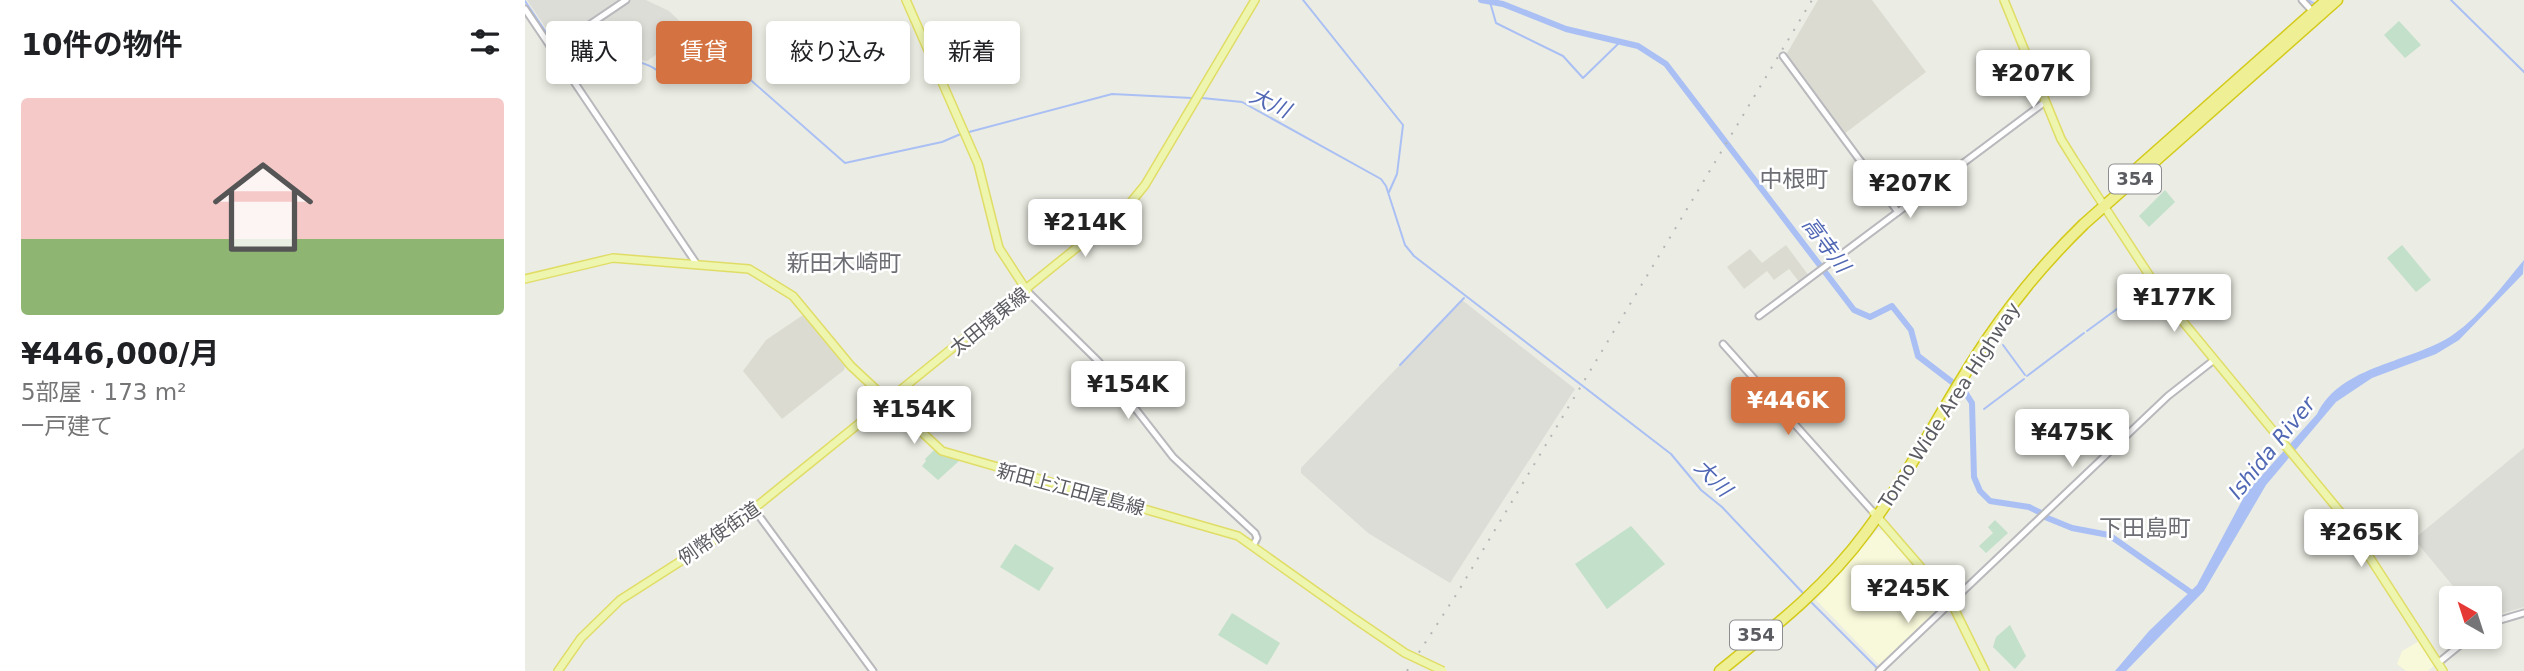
<!DOCTYPE html>
<html lang="ja">
<meta charset="utf-8">
<style>
body{margin:0;font-family:"DejaVu Sans","Noto Sans JP",sans-serif;background:#f6f6f6;color:#202124;height:100vh;display:flex;flex-direction:column;font-size:26px;white-space:nowrap}
*{box-sizing:border-box;margin:0}
p{font-size:23px;color:#757577}
.icon{flex:none;width:38px;height:38px;fill:none;stroke:currentColor;stroke-width:2;stroke-linecap:round;stroke-linejoin:round}
.map{position:relative;flex:1;overflow:hidden}
.details{display:flex;flex-direction:column;background:#fff;width:525px}
.details>*{flex:none}
.hud{position:absolute;left:21px;top:21px;width:665px;height:63px;display:flex;gap:14px}
.needle{width:46px;rotate:321deg}
.buttons{position:absolute;left:1914px;top:586px;display:grid;gap:14px}
.buttons a{display:grid;place-items:center;width:63px;height:63px;border-radius:7px;background:#fff;box-shadow:0 4px 10px #0003;font-size:35px}
.price{position:absolute;translate:-50% -60px;padding:0 16px;border-radius:7px;background:#fff;color:#222;font-size:23px;line-height:46px;filter:drop-shadow(0 2px 4px #0008)}
.price::after{content:'';position:absolute;left:50%;top:42px;width:21px;height:16px;margin-left:-10px;background:inherit;clip-path:polygon(0 0,100% 0,50% 100%)}
.price.on{background:#d47341;color:#fff}
ul{padding:0;list-style:none}
li{display:grid;align-content:center;gap:14px;height:371px;padding:0 21px}
li+li{border-top:2px solid #e0e0e0}
li span{display:grid;place-items:center;height:217px;border-radius:7px;color:#555}
li>.icon{margin-inline-start:auto}
span .icon{width:126px;height:126px;fill:#fffc;stroke-width:1}
li b{font-size:30px}
h2{display:flex;justify-content:space-between;align-items:center;height:84px;padding:0 21px;font-size:30px}
.tag{padding:0 24px;border-radius:7px;background:#fff;box-shadow:0 4px 10px #0003;font-size:24px;line-height:63px}
.tag.on{background:#d47341;color:#fff}
main{display:flex;flex:1;min-height:0}
.map>svg:first-child{display:block}
</style>
<main>
<section class="details">
<h2>10件の物件<svg class="icon" aria-label="filters" viewBox="0 0 24 24"><path d="M4 7h16M4 17h16"/><circle cx="9" cy="7" r="2"/><circle cx="15" cy="17" r="2"/></svg></h2>
<ul>
<li><span style="background:linear-gradient(#f6c9c9 65%,#8fb573 0)"><svg class="icon" aria-label="home" viewBox="0 0 24 24"><path d="M3 11l9-7 9 7M6 9v11h12V9"/></svg></span><div><b>¥446,000/月</b><p>5部屋 · 173 m²</p><p>一戸建て</p></div></li>
</ul>
</section>
<div class="map">
<svg width="1999" height="671" viewBox="0 0 1999 671">
<rect width="100%" height="100%" fill="#ebece3"/>
<g fill="#f8f9da">
<path d="M 1352,530 L 1358,530 L 1420,602 L 1355,666 L 1291,600 Z"/>
<path d="M 1896,640 L 1911,664 L 1903,671 L 1881,671 L 1872,664 L 1877,651 Z"/>
</g>
<g fill="#ddddd7">
<path d="M 2,0 L 94,0 L 31,43 Z"/>
<path d="M 106,0 L 121,0 L 144,11 L 165,31 L 122,61 L 97,56 L 44,62 L 35,49 Z"/>
<path d="M 937,300 L 1050,389 L 925,583 L 843,533 L 776,473 L 776,468 Z"/>
<path d="M 1999,448 L 1999,607 L 1965,617 L 1965,598 L 1938,598 L 1889,539 Z"/>
</g>
<g fill="#dbdbd1">
<path d="M 1293,0 L 1347,0 L 1401,72 L 1319,134 L 1261,55 Z"/>
<path d="M 1261,245 L 1284,276 L 1275,283 L 1264,269 L 1249,280 L 1242,271 L 1219,289 L 1202,267 L 1225,249 L 1237,263 Z"/>
<path d="M 278,315 L 320,366 L 319,370 L 257,419 L 218,371 L 241,340 Z"/>
</g>
<g fill="#c2e0ca">
<path d="M 1874,21 L 1896,45 L 1880,58 L 1859,35 Z"/>
<path d="M 1640,190 L 1650,202 L 1624,227 L 1614,216 Z"/>
<path d="M 1877,245 L 1906,280 L 1891,292 L 1862,258 Z"/>
<path d="M 410,449 L 435,460 L 413,480 L 397,466 L 401,461 L 400,459 Z"/>
<path d="M 1470,520 L 1483,533 L 1461,553 L 1454,546 L 1468,533 L 1463,527 Z"/>
<path d="M 1106,526 L 1140,564 L 1082,609 L 1050,564 Z"/>
<path d="M 490,544 L 529,568 L 514,591 L 475,567 Z"/>
<path d="M 707,613 L 755,643 L 742,665 L 693,635 Z"/>
<path d="M 1485,625 L 1501,656 L 1490,669 L 1468,647 L 1471,637 Z"/>
</g>
<path fill="#aac0f4" d="M 1999,260 L 1998,274 L 1934,340 L 1911,354 L 1847,378 L 1811,402 L 1741,485 L 1679,591 L 1601,671 L 1590,671 L 1624,631 L 1672,585 L 1721,493 L 1792,414 C 1816,364 1888,363 1929,334 C 1956,315 1978,285 1999,260 Z"/>
<g fill="none" stroke-linecap="round" stroke-linejoin="round">
<g stroke="#aac0f4" stroke-width="2">
<path d="M 778,0 L 878,125 L 872,174 L 864,192"/>
<path d="M 1783,0 L 1790,4 L 1794,0"/>
<path d="M 1926,0 L 1999,72"/>
<path d="M 0,1 L 43,65 C 69,59 118,53 137,75 L 152,71 L 161,78 L 195,53 L 320,163 L 417,142 L 438,133"/>
<path d="M 965,2 L 971,23 L 1038,56 L 1058,78 L 1094,43"/>
<path d="M 677,98 L 717,102 L 856,179 L 861,186 L 880,245 L 889,256 L 1146,454 L 1176,490 L 1197,507 L 1278,593"/>
<path d="M 444,132 L 587,94 L 667,98"/>
<path d="M 1562,331 L 1607,298"/>
<path d="M 1478,345 L 1500,375"/>
<path d="M 875,365 L 939,298"/>
<path d="M 1502,376 L 1559,333"/>
<path d="M 1459,409 L 1499,379"/>
<path d="M 1284,600 L 1352,668"/>
</g>
<g stroke="#aac0f4" stroke-width="6">
<path d="M 956,0 L 978,4 L 1041,29 L 1113,46 L 1141,64 L 1329,310 L 1345,317 L 1367,306 L 1386,330 L 1393,356 L 1440,392 L 1447,403 L 1449,477 L 1455,491 L 1465,501 L 1504,507 L 1516,513"/>
<path d="M 1520,517 L 1547,528 L 1584,535 L 1668,594"/>
</g>
<g stroke="#b8b8bd" stroke-width="9">
<g id="minor">
<path d="M 1777,0 L 1789,13"/>
<path d="M 0,9 L 171,263"/>
<path d="M 27,50 L 101,0"/>
<path d="M 1258,56 L 1373,212"/>
<path d="M 502,291 L 574,362 L 648,457 L 730,533 L 732,538 L 728,546"/>
<path d="M 1234,316 L 1520,102"/>
<path d="M 1198,344 L 1349,513"/>
<path d="M 229,509 L 348,671"/>
<path d="M 1965,623 L 1999,613"/>
<path d="M 1913,663 L 1945,637"/>
<path d="M 1354,671 L 1643,396 L 1689,360"/>
</g>
</g>
<g stroke="#e0dd67" stroke-width="10">
<g id="major">
<path d="M 381,0 L 453,164 L 474,248 L 502,291"/>
<path d="M 1479,0 L 1536,139 L 1549,160 L 1641,301 L 1816,513 L 1918,671"/>
<path d="M 0,279 L 88,258 L 224,269 L 268,296 L 326,366 L 417,451 L 713,536 L 830,619"/>
<path d="M 1349,513 L 1426,602 L 1460,671"/>
<path d="M 33,671 L 56,638 L 95,600 L 195,536 L 602,207 L 620,185 L 730,0"/>
</g>
</g>
<g stroke="#d3ca1b" stroke-width="13">
<g id="highway">
<path d="M 1590,188 L 1802,0"/>
<path d="M 1195,671 C 1248,628 1300,588 1341,532 C 1387,471 1420,401 1463,338 C 1491,297 1523,259 1559,224 L 1812,0"/>
</g>
</g>
<use href="#minor" stroke="#fff" stroke-width="5"/>
<use href="#major" stroke="#eef5ae" stroke-width="7"/>
<use href="#highway" stroke="#eff095" stroke-width="10"/>
<path stroke="#b5b5b6" stroke-width="2" stroke-dasharray="2 9" stroke-linecap="butt" d="M 882,671 L 931,595 L 1287,0"/>
<g stroke="#e0dd67" stroke-width="10" stroke-linecap="butt">
<path id="major-bridge" d="M 830,619 L 880,653 L 918,671"/>
</g>
<use href="#major-bridge" stroke="#eef5ae" stroke-width="7"/>
</g>
<g text-anchor="middle" stroke-width="5" stroke-linejoin="round" paint-order="stroke">
<g fill="#fff" stroke="#8c8d90" stroke-width="2">
<rect x="1584" y="164.5" width="52" height="29" rx="5"/>
<rect x="1205" y="620.5" width="52" height="29" rx="5"/>
</g>
<g font-size="18" font-weight="bold" fill="#5b5c61">
<text x="1610" y="185">354</text>
<text x="1231" y="641">354</text>
</g>
<g font-size="19" fill="#5b5c61" stroke="#fff">
<text transform="translate(464 321) rotate(-39)" y="7">太田境東線</text>
<text transform="translate(1424 405) rotate(-57)" y="7">Tomo Wide Area Highway</text>
<text transform="translate(546 489) rotate(15)" y="7">新田上江田尾島線</text>
<text transform="translate(194 533) rotate(-35)" y="7">例幣使街道</text>
</g>
<g font-size="21" font-style="italic" fill="#5067b4" stroke="#fff">
<text transform="translate(745 103) rotate(25)" y="7">大川</text>
<text transform="translate(1301 245) rotate(53)" y="7">高寺川</text>
<text transform="translate(1747 448) rotate(-51)" y="7">Ishida River</text>
<text transform="translate(1188 478) rotate(45)" y="7">大川</text>
</g>
<g font-size="23" fill="#6c6e73" stroke="#fff">
<text x="1269" y="187">中根町</text>
<text x="319" y="271">新田木崎町</text>
<text x="1620" y="536">下田島町</text>
</g>
</g>
</svg>
<div class="buttons">
<a><svg class="needle" viewBox="-14 -14 28 28"><path d="M0-13l5 13h-10z" fill="#e53935"/><path d="M0 13l5-13h-10z" fill="#757577"/></svg></a>
</div>
<b class="price" style="left:1508px;top:110px">¥207K</b>
<b class="price" style="left:1385px;top:220px">¥207K</b>
<b class="price" style="left:560px;top:259px">¥214K</b>
<b class="price" style="left:1649px;top:334px">¥177K</b>
<b class="price" style="left:603px;top:421px">¥154K</b>
<b class="price on" style="left:1263px;top:437px">¥446K</b>
<b class="price" style="left:389px;top:446px">¥154K</b>
<b class="price" style="left:1547px;top:469px">¥475K</b>
<b class="price" style="left:1836px;top:569px">¥265K</b>
<b class="price" style="left:1383px;top:625px">¥245K</b>
<div class="hud">
<a class="tag">購入</a>
<a class="tag on">賃貸</a>
<a class="tag">絞り込み</a>
<a class="tag">新着</a>
</div>
</div>
</main>
